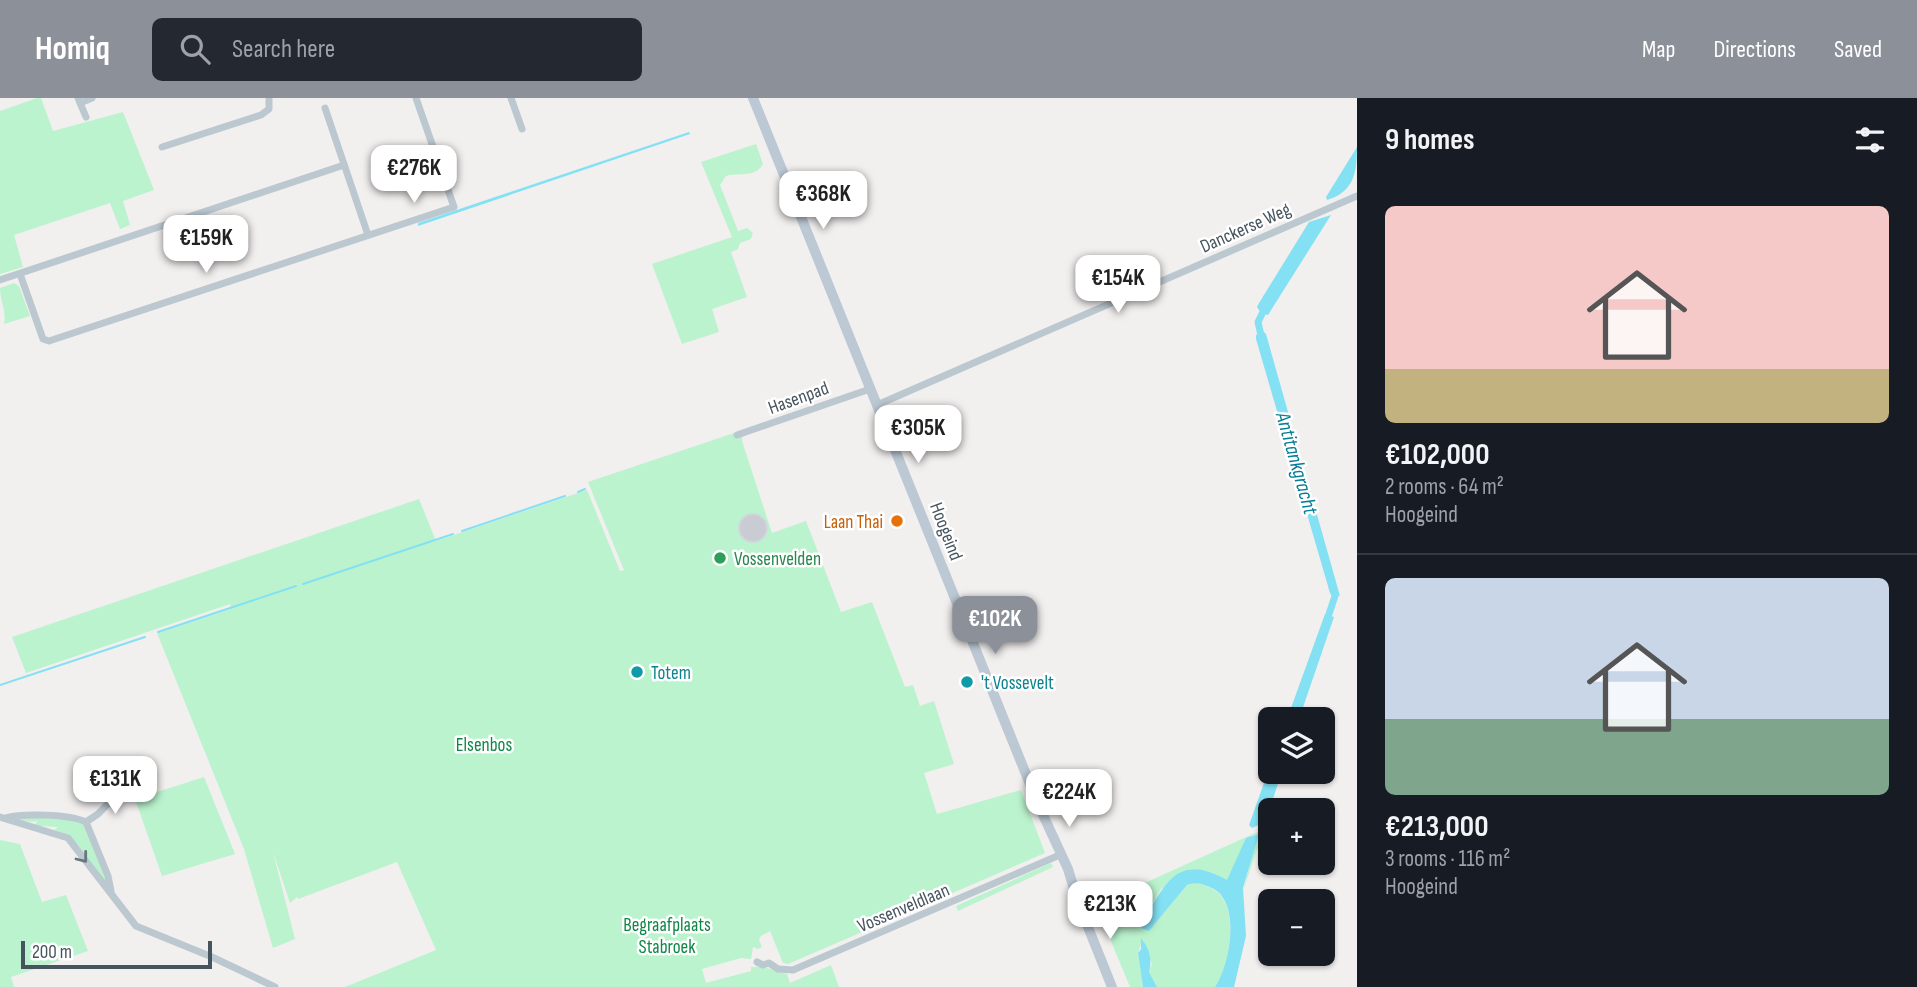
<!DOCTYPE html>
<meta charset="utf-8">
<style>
body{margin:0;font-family:"Sofia Sans Condensed",sans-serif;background:#242831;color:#f1f3f6;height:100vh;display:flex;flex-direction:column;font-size:26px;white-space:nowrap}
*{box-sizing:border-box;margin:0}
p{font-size:23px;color:#9ea1a6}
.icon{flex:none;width:38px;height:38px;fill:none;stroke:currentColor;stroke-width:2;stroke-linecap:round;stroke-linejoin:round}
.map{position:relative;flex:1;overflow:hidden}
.panel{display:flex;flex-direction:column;background:#171b24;width:560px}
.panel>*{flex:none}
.fabs{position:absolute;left:1258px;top:609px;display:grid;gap:14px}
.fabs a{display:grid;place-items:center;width:77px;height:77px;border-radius:10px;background:#171b24;box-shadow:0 2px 5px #0004;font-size:35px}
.scale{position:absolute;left:21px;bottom:18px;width:191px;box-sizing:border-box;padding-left:7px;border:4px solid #46545e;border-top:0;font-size:19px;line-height:24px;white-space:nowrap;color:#46545e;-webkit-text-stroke:5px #fff;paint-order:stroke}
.price{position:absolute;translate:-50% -60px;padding:0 16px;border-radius:14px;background:#fff;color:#222;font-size:23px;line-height:46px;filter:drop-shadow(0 2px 4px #0008)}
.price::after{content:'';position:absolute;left:50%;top:42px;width:21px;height:16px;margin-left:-10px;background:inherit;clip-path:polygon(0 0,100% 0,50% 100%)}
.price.on{background:#8c9099;color:#fff}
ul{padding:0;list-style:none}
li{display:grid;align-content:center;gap:14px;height:371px;padding:0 28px}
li+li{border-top:2px solid #363941}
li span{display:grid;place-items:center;height:217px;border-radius:10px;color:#555}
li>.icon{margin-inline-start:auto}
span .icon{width:126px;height:126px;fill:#fffc;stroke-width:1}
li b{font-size:30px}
h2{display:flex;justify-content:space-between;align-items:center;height:84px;padding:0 28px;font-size:30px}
header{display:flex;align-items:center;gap:42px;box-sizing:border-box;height:98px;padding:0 35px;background:#8c9099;color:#fff}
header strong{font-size:33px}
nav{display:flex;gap:38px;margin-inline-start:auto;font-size:24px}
.search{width:490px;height:63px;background:#242831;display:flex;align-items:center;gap:18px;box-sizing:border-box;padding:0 24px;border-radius:10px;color:#9ea1a6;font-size:26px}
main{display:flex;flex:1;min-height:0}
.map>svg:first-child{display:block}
</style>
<header>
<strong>Homiq</strong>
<div class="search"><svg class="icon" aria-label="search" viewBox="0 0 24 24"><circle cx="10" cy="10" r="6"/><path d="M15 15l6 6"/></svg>Search here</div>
<nav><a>Map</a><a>Directions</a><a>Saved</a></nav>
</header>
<main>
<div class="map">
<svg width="1357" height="889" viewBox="0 0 1357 889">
<rect width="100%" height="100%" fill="#f2efef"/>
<g fill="#bbf3ce">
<path d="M 37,0 L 41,0 L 53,33 L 123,14 L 154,92 L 123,103 L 130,127 L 120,131 L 110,105 L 14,137 L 23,169 L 0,176 L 0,13 Z"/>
<path d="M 756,46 L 763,66 C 755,80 740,74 726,78 L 720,87 L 738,133 L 747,130 L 753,135 L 751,141 L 740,145 L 738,151 L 731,154 L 747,199 L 712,211 L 719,234 L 682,246 L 652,166 L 732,139 L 701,64 Z"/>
<path d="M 14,185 L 19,188 L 30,218 L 4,226 C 7,215 0,202 0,190 Z"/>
<path d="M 743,332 L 742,343 L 772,435 L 806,423 L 841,514 L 872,504 L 905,589 L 913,587 L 920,608 L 934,603 L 954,666 L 924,675 L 937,716 L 1021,692 L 1045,755 L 788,866 L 783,865 L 770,833 L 761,838 L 759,842 L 762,849 L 758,851 L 753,849 L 751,861 L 741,860 L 702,871 L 706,885 L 751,873 L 751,869 L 764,869 L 787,876 L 790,885 L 831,867 L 839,889 L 345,889 L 436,852 L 397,764 L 298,801 L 297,799 L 290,805 L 273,754 L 295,841 L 273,850 L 244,751 L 157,535 L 231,511 L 230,506 L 26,575 L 12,539 L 419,401 L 436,443 L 587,392 L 620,473 L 624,472 L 588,384 Z"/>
<path d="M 204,679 L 235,756 L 162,778 L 135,701 Z"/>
<path d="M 20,719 L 74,721 L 83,724 L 107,781 L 105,783 C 86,763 83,741 54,732 L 58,729 L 38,728 L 34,727 L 38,723 C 35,724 23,724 18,722 Z"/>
<path d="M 1264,731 L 1243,793 L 1258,736 L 1247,740 L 1227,783 L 1211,774 L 1190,771 L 1161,791 L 1141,826 L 1154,827 L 1187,787 C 1197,784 1204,786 1213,791 C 1241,807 1230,867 1215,889 L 1157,889 L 1149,874 L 1152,866 L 1143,841 L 1138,855 L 1143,889 L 1130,889 L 1096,807 Z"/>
<path d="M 0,742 L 20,746 L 42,804 L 66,797 L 88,853 L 11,879 L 14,889 L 0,889 Z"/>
<path d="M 1051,765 L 1053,769 L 958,813 L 956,808 Z"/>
</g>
<g fill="#84e1f3">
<path d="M 689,34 L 690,36 L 418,128 L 418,125 Z"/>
<path d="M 1357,49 C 1357,74 1354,94 1327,102 L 1326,99 Z"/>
<path d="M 1331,117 L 1268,217 L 1261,215 L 1257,209 L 1259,205 L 1309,124 Z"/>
<path d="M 1263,233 L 1266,236 L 1340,498 L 1330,495 L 1256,241 L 1256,237 Z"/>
<path d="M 1325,516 L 1334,519 L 1299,621 L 1287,621 Z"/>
<path d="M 1270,668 L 1270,674 L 1282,674 L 1265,724 L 1252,730 L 1249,727 Z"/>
<path d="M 1259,736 L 1243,790 L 1246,838 L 1234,889 L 1215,889 C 1230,867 1241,807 1214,791 C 1204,786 1197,784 1187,787 L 1149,833 L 1141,830 L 1141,826 C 1165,788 1175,753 1227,782 L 1246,740 Z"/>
<path d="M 1141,840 C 1149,849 1153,862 1149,874 L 1157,889 L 1143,889 L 1138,855 L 1141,851 Z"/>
</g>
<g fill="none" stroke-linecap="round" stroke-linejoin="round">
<g stroke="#84e1f3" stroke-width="2">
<path d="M 578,394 L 585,391"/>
<path d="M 462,433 L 565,398"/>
<path d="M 303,486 L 453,436"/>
<path d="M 158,534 L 296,488"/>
<path d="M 0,587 L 145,539"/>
</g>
<g stroke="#84e1f3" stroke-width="7">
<path d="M 1262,242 L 1258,224 L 1266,208"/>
<path d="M 1326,525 L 1335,498 L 1332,489"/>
</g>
</g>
<circle fill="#c9ccd2" stroke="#d3d6db" stroke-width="2" cx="753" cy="430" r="14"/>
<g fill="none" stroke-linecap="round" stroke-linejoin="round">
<g stroke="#bcc8cf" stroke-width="7">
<path d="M 78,0 L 86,19"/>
<path d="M 511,0 L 522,31"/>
<path d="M 80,5 L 92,0"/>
<path d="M 325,10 L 368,137"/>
<path d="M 162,49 L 261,17 L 269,11 L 269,0"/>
<path d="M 20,176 L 43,241 L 49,243 L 454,109 L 416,0"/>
<path d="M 0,182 L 344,67"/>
<path d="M 877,307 L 1357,98"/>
<path d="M 737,337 L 870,291"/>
<path d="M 0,719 L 68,740 L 136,828 L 212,859 L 275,889"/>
<path d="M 5,720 C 23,715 69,716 86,724 L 108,778 L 111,793"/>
<path d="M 86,724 L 98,716 L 130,683 L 138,682 L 146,695"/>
<path d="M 757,864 L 763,867 L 769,865 L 778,871 L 793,872 L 1062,756"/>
</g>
<path stroke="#bcc9d5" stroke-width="10" d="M 753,0 L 1038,706 L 1068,771 L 1078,804 L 1112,889"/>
</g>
<defs><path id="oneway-chevron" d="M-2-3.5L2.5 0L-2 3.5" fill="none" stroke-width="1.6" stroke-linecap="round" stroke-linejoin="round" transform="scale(1.75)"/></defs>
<use stroke="#697780" href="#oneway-chevron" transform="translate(83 760) rotate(52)"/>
<circle fill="#e8710a" stroke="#fff" stroke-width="2.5" cx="897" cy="423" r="7"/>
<circle fill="#2e9e5b" stroke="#fff" stroke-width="2.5" cx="720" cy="460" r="7"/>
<g fill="#0f9aa8" stroke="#fff" stroke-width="2.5">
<circle cx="637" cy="574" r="7"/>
<circle cx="967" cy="584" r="7"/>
</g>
<g text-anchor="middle" stroke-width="5" stroke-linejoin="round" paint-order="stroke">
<g font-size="19" fill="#46545e" stroke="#fff">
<text transform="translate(1245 129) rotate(-24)" y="7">Danckerse Weg</text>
<text transform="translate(798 299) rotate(-20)" y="7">Hasenpad</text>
<text transform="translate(947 433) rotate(69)" y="7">Hoogeind</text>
<text transform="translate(903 809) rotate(-23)" y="7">Vossenveldlaan</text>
</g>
<g font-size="19" fill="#c56008" stroke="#fff" text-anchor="end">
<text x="883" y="430">Laan Thai</text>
</g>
<g font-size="19" fill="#27864d" stroke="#fff" text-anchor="start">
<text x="734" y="467">Vossenvelden</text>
</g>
<g font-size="19" fill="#0d838f" stroke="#fff" text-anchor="start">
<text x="651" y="581">Totem</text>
<text x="981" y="591">'t Vossevelt</text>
</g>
<g font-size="19" fill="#108746" stroke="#fff">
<text x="484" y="653">Elsenbos</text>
<text x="667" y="833">Begraafplaats<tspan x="667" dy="22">Stabroek</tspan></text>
</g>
<g font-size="21" font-style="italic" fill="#047d95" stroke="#fff">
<text transform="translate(1297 365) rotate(74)" y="7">Antitankgracht</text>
</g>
</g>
</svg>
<div class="fabs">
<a><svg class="icon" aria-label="layers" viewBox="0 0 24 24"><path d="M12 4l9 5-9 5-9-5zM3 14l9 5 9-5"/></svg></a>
<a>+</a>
<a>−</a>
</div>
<div class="scale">200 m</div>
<b class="price" style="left:414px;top:107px">€276K</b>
<b class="price" style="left:823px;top:133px">€368K</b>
<b class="price" style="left:206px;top:177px">€159K</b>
<b class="price" style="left:1118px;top:217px">€154K</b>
<b class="price" style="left:918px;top:367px">€305K</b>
<b class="price on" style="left:995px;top:558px">€102K</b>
<b class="price" style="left:115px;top:718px">€131K</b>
<b class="price" style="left:1069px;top:731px">€224K</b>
<b class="price" style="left:1110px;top:843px">€213K</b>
</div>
<section class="panel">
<h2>9 homes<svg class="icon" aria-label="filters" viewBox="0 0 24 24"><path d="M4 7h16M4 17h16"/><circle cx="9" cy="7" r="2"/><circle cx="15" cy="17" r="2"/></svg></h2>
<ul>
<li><span style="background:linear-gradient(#f6c9c9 75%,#c2b280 0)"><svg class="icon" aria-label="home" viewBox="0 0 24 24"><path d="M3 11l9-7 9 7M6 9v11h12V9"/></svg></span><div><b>€102,000</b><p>2 rooms · 64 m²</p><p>Hoogeind</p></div></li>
<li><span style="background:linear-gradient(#c9d6e8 65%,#7fa58c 0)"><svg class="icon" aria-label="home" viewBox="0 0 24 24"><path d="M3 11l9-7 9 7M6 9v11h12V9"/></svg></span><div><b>€213,000</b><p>3 rooms · 116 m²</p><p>Hoogeind</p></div></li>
</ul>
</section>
</main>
